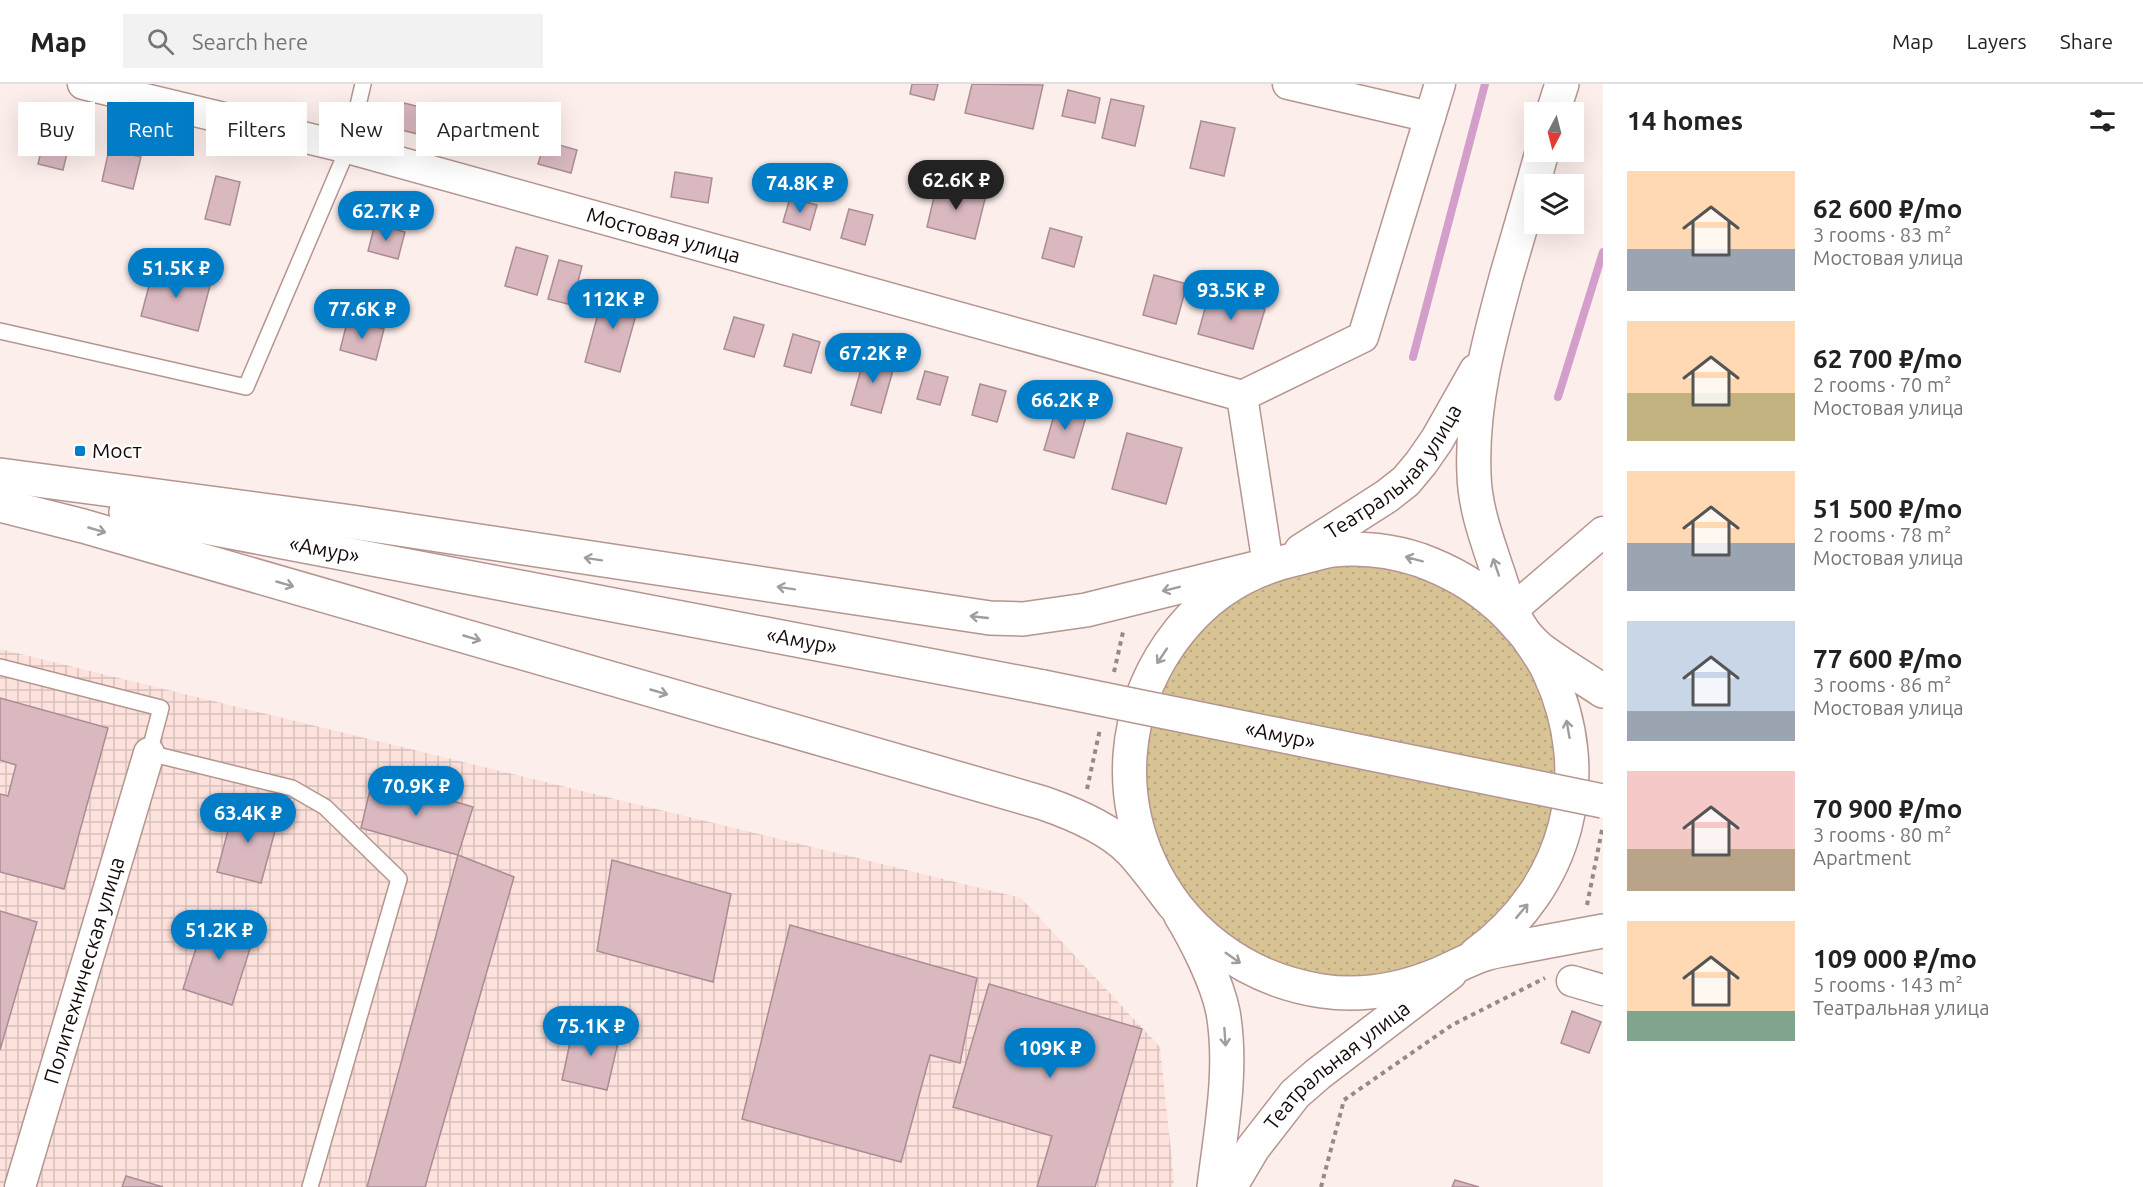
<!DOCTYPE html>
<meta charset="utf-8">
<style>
body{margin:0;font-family:Ubuntu,sans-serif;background:#f2f2f2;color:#222;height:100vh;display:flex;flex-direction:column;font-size:22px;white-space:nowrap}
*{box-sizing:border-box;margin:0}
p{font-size:20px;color:#767676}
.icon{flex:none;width:33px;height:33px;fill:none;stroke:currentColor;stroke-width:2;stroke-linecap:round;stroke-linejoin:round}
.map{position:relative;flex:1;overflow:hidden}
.details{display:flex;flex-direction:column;background:#fff;width:540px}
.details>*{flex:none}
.hud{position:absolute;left:18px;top:18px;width:570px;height:54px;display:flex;gap:12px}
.needle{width:39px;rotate:187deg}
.tools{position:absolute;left:1524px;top:18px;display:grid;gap:12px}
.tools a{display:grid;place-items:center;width:60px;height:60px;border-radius:0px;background:#fff;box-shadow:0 6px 24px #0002;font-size:30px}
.price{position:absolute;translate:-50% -51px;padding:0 14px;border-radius:21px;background:#007dc6;color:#fff;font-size:20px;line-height:39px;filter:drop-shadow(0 2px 3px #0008)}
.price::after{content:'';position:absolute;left:50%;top:36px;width:18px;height:14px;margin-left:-9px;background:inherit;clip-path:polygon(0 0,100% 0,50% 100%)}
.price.current{background:#222;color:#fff}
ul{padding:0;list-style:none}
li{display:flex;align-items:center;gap:18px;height:150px;padding:0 24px}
li span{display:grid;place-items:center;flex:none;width:168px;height:120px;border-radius:0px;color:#555}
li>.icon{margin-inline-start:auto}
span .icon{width:72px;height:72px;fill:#fffc;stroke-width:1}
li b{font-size:26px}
h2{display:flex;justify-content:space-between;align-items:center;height:72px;padding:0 24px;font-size:26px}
.chip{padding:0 21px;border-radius:0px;background:#fff;box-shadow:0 6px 24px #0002;font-size:21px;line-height:54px}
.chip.current{background:#007dc6;color:#fff}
header{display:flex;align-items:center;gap:36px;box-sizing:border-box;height:84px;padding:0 30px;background:#fff;border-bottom:2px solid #e0e0e0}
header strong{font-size:28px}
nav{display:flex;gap:33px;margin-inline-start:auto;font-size:21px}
.search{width:420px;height:54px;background:#f2f2f2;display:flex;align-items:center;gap:15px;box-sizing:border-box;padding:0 21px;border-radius:0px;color:#767676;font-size:22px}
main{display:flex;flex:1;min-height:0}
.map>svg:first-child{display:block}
</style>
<header>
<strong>Map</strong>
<div class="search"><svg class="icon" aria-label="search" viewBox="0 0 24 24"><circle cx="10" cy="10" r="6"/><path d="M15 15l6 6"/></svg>Search here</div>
<nav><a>Map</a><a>Layers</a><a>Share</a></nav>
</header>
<main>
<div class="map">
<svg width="1603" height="1103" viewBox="0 0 1603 1103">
<defs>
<pattern id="industrial-grid" width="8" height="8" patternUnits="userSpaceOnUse" patternTransform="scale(1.5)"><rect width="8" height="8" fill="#fce1dc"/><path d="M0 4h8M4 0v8" fill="none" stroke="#d7c0bb"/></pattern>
<pattern id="grass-dots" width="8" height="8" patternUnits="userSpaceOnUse" patternTransform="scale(1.5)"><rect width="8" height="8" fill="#d7c394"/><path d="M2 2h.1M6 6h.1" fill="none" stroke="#b8a67e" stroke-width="1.8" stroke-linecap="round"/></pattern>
</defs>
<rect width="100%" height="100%" fill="#fceeeb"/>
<path fill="url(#industrial-grid)" d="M 0,565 L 1021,814 L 1160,963 L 1174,1097 L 1172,1103 L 0,1103 Z"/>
<circle fill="url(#grass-dots)" cx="1351" cy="687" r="205"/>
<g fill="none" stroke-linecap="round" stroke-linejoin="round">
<g stroke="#d49ecb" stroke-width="8">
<path d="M 1413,273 L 1485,0"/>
<path d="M 1558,313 L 1603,168"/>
</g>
</g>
<g fill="#d9b8c0" stroke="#ac8c94" stroke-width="1.5">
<path d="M 912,0 L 938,0 L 934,16 L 910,10 Z"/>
<path d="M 972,0 L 1043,1 L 1033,45 L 965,29 Z"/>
<path d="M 1068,6 L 1100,14 L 1095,39 L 1062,32 Z"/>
<path d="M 1111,15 L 1144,22 L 1135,62 L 1102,54 Z"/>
<path d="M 404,19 L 436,27 L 430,53 L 397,45 Z"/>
<path d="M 1201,37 L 1235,44 L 1224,92 L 1190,84 Z"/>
<path d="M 45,51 L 70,57 L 63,86 L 38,80 Z"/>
<path d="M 545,57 L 577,66 L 571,89 L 538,80 Z"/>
<path d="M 109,66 L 141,73 L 133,105 L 102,97 Z"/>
<path d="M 675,88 L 712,94 L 708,119 L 671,113 Z"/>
<path d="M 216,92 L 240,98 L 230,141 L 205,135 Z"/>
<path d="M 937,100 L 986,111 L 975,155 L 927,143 Z"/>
<path d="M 790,114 L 817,121 L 810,146 L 783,138 Z"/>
<path d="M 849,125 L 873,131 L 865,161 L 841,154 Z"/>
<path d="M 375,140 L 405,148 L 398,175 L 368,167 Z"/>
<path d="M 1050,144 L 1082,153 L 1074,183 L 1042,174 Z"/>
<path d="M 516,163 L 548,172 L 537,211 L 505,202 Z"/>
<path d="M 559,176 L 582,182 L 572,221 L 548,215 Z"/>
<path d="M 154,183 L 211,198 L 198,247 L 141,232 Z"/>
<path d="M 1154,191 L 1187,200 L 1176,240 L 1143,231 Z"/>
<path d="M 605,204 L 641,213 L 620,288 L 585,278 Z"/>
<path d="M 1209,210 L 1265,225 L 1253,265 L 1198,250 Z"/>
<path d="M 734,233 L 764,241 L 754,273 L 724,265 Z"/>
<path d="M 348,235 L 384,245 L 376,276 L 340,266 Z"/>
<path d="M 793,250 L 820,258 L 811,289 L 784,282 Z"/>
<path d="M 865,271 L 895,279 L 881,329 L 851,321 Z"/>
<path d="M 925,287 L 948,293 L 940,321 L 917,315 Z"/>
<path d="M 980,300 L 1006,307 L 997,338 L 972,331 Z"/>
<path d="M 1057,321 L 1087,329 L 1074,374 L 1044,366 Z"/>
<path d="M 1127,349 L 1182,364 L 1166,420 L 1112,405 Z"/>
<path d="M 0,614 L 108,644 L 64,805 L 0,788 L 0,710 L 8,712 L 16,681 L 0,676 Z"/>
<path d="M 373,693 L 473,723 L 458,771 L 361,744 Z"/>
<path d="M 235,720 L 279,732 L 261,799 L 217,788 Z"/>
<path d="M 458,771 L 514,793 L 425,1103 L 367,1103 Z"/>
<path d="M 612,776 L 731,810 L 713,898 L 597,867 Z"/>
<path d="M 0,827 L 37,838 L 0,966 Z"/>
<path d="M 206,833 L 255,849 L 232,921 L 183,905 Z"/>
<path d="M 790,841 L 977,894 L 960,979 L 930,971 L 901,1078 L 742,1035 Z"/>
<path d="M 989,900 L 1142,945 L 1095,1103 L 1037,1103 L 1052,1052 L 953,1023 Z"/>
<path d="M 1572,927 L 1601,938 L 1589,969 L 1561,959 Z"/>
<path d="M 574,940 L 620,950 L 607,1006 L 562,996 Z"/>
<path d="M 126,1092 L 163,1103 L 122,1103 Z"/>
<path d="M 1455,1096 L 1479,1103 L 1452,1103 Z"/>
</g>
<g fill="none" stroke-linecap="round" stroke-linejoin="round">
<g stroke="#b5958f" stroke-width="18">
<g id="service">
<path d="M 0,247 L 246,303 L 348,64 L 363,0"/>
<path d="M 0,583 L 161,624 L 149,669 L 292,704 L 325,723 L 399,795 L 310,1103"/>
</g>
</g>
<g stroke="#b5958f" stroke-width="33">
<g id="minor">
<path id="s1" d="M 83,0 L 348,64 L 1242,312"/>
<path d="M 1288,0 L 1430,33"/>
<path d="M 1268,481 L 1242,312 L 1363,253 L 1440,0"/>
<path d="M 1511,527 L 1603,448"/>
<path d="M 1572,897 L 1603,906"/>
<path id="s2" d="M 20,1103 L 149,669"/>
</g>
</g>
<g stroke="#b5958f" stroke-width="36">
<g id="secondary">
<path d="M 1180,830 C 1196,856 1217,898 1223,928 C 1233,985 1221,1046 1214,1103"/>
<path id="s3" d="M 1230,1103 L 1253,1064 L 1295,1010 L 1318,990 L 1450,889"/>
</g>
</g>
<g stroke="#b5958f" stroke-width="36">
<g id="primary">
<path d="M 1553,28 L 1562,0"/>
<path id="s4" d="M 1301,467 L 1387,412 L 1406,397 L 1421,379 L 1437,356 L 1476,287"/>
<path d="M 1603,607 C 1582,593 1560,580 1540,565 C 1524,551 1512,533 1496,520 C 1475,501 1447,486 1420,476 C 1393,467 1361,463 1333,466 C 1321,468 1308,472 1296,475 C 1242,487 1201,515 1169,561 C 1075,699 1158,882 1322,907 C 1362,913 1403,905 1439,890 C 1455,883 1469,875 1485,870 C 1497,866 1510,865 1523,862 C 1549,857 1576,852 1603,847"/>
<path d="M 1476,870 C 1568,803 1597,691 1549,588 C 1539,566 1521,548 1511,526 C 1505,512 1501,497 1496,483 C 1486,453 1475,423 1474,391 C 1471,321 1489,256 1507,190 C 1519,149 1531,108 1542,68"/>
</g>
</g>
<g stroke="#b5958f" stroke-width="36">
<g id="trunk">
<path d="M 0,391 L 352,438 L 990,534 L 1023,535 L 1086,526 L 1268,481"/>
<path d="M 0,421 L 83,442 L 1043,719 C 1072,729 1108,744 1130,766 C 1146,783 1160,803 1174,821"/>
<path id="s5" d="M 126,428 L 1043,603"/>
</g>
</g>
<g stroke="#968987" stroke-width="4" stroke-dasharray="4.5 4.5" stroke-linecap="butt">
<path d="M 1114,588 L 1123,548"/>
<path d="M 1087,705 L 1100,645"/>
<path d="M 1587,821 L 1602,746"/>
<path d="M 1321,1103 L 1344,1016 L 1452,941 L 1545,894"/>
</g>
<use href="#service" stroke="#fff" stroke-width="15"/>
<use href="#minor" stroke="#fff" stroke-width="30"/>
<use href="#secondary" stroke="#fff" stroke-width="33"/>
<use href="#primary" stroke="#fff" stroke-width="33"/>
<use href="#trunk" stroke="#fff" stroke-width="33"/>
<g stroke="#b5958f" stroke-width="36" stroke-linecap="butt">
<g id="trunk-bridge">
<path id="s6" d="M 1043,603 L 1603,717"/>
</g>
</g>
<use href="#trunk-bridge" stroke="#fff" stroke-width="33"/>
</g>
<defs><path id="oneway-shaft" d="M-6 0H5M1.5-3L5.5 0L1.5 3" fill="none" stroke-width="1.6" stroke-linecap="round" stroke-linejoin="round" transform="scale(1.5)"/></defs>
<g stroke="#a19d9c">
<use href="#oneway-shaft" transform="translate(97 446) rotate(16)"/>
<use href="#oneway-shaft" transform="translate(593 475) rotate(-171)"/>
<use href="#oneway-shaft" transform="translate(1414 475) rotate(-165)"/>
<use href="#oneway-shaft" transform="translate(1496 483) rotate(-109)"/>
<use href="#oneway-shaft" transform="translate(285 500) rotate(16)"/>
<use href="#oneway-shaft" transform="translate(786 504) rotate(-171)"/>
<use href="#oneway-shaft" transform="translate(1171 505) rotate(166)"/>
<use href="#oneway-shaft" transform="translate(979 533) rotate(-174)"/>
<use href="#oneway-shaft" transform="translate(472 554) rotate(16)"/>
<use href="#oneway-shaft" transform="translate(1162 572) rotate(124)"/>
<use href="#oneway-shaft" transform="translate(659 608) rotate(16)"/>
<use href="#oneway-shaft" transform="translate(1568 645) rotate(-100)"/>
<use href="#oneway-shaft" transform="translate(1522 827) rotate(-50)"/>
<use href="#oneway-shaft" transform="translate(1233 874) rotate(35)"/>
<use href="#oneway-shaft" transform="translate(1225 953) rotate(86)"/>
</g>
<rect fill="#007dc6" stroke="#fff" stroke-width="2" x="74" y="361" width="12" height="12" rx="3"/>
<g text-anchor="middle" stroke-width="4.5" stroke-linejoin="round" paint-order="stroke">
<g font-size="21" fill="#150a08" stroke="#fff">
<text dy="7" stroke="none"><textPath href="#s1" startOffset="600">Мостовая улица</textPath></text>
<text dy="7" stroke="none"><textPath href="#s4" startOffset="124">Театральная улица</textPath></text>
<text dy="7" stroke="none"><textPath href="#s5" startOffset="202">«Амур»</textPath></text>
<text dy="7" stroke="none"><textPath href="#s5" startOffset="688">«Амур»</textPath></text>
<text dy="7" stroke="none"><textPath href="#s6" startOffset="242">«Амур»</textPath></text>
<text dy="7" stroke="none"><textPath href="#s2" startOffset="226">Политехническая улица</textPath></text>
<text dy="7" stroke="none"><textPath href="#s3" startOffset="164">Театральная улица</textPath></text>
</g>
<g font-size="21" fill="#150a08" stroke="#fff" text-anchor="start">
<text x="92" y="374">Мост</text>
</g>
</g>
</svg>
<div class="tools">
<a><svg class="needle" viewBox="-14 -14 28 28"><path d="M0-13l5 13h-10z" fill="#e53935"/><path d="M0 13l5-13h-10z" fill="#767676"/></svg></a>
<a><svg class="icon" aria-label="layers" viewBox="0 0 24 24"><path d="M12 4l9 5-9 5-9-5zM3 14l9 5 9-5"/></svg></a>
</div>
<b class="price current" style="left:956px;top:127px">62.6K ₽</b>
<b class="price" style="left:800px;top:130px">74.8K ₽</b>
<b class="price" style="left:386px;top:158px">62.7K ₽</b>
<b class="price" style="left:176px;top:215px">51.5K ₽</b>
<b class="price" style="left:1231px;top:237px">93.5K ₽</b>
<b class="price" style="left:613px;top:246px">112K ₽</b>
<b class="price" style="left:362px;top:256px">77.6K ₽</b>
<b class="price" style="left:873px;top:300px">67.2K ₽</b>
<b class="price" style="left:1065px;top:347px">66.2K ₽</b>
<b class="price" style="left:416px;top:733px">70.9K ₽</b>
<b class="price" style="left:248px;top:760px">63.4K ₽</b>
<b class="price" style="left:219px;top:877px">51.2K ₽</b>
<b class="price" style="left:591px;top:973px">75.1K ₽</b>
<b class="price" style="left:1050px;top:995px">109K ₽</b>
<div class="hud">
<a class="chip">Buy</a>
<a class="chip current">Rent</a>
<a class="chip">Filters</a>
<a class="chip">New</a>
<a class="chip">Apartment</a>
</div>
</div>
<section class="details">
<h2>14 homes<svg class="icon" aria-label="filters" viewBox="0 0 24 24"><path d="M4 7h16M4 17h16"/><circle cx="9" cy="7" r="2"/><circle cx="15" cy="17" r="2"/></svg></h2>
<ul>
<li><span style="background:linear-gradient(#ffd9b3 65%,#9aa5b1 0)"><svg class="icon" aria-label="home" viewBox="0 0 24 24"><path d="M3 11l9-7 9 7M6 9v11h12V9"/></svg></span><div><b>62 600 ₽/mo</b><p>3 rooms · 83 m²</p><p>Мостовая улица</p></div></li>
<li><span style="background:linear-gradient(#ffd9b3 60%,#c2b280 0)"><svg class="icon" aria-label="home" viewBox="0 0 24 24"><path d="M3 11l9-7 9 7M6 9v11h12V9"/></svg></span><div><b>62 700 ₽/mo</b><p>2 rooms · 70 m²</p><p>Мостовая улица</p></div></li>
<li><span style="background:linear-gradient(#ffd9b3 60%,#9aa5b1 0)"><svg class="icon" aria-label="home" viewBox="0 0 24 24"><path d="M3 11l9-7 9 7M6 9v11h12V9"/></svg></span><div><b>51 500 ₽/mo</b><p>2 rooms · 78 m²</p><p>Мостовая улица</p></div></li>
<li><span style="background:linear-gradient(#c9d6e8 75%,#9aa5b1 0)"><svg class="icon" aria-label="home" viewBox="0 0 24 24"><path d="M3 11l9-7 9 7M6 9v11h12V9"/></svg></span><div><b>77 600 ₽/mo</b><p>3 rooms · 86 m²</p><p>Мостовая улица</p></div></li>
<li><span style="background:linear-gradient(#f6c9c9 65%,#b9a48a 0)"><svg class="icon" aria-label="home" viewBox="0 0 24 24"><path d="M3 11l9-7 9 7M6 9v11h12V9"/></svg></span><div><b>70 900 ₽/mo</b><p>3 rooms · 80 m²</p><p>Apartment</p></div></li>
<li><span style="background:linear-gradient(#ffd9b3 75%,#7fa58c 0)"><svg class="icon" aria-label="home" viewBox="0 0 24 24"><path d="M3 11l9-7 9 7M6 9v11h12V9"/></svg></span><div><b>109 000 ₽/mo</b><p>5 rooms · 143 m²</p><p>Театральная улица</p></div></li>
</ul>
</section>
</main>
